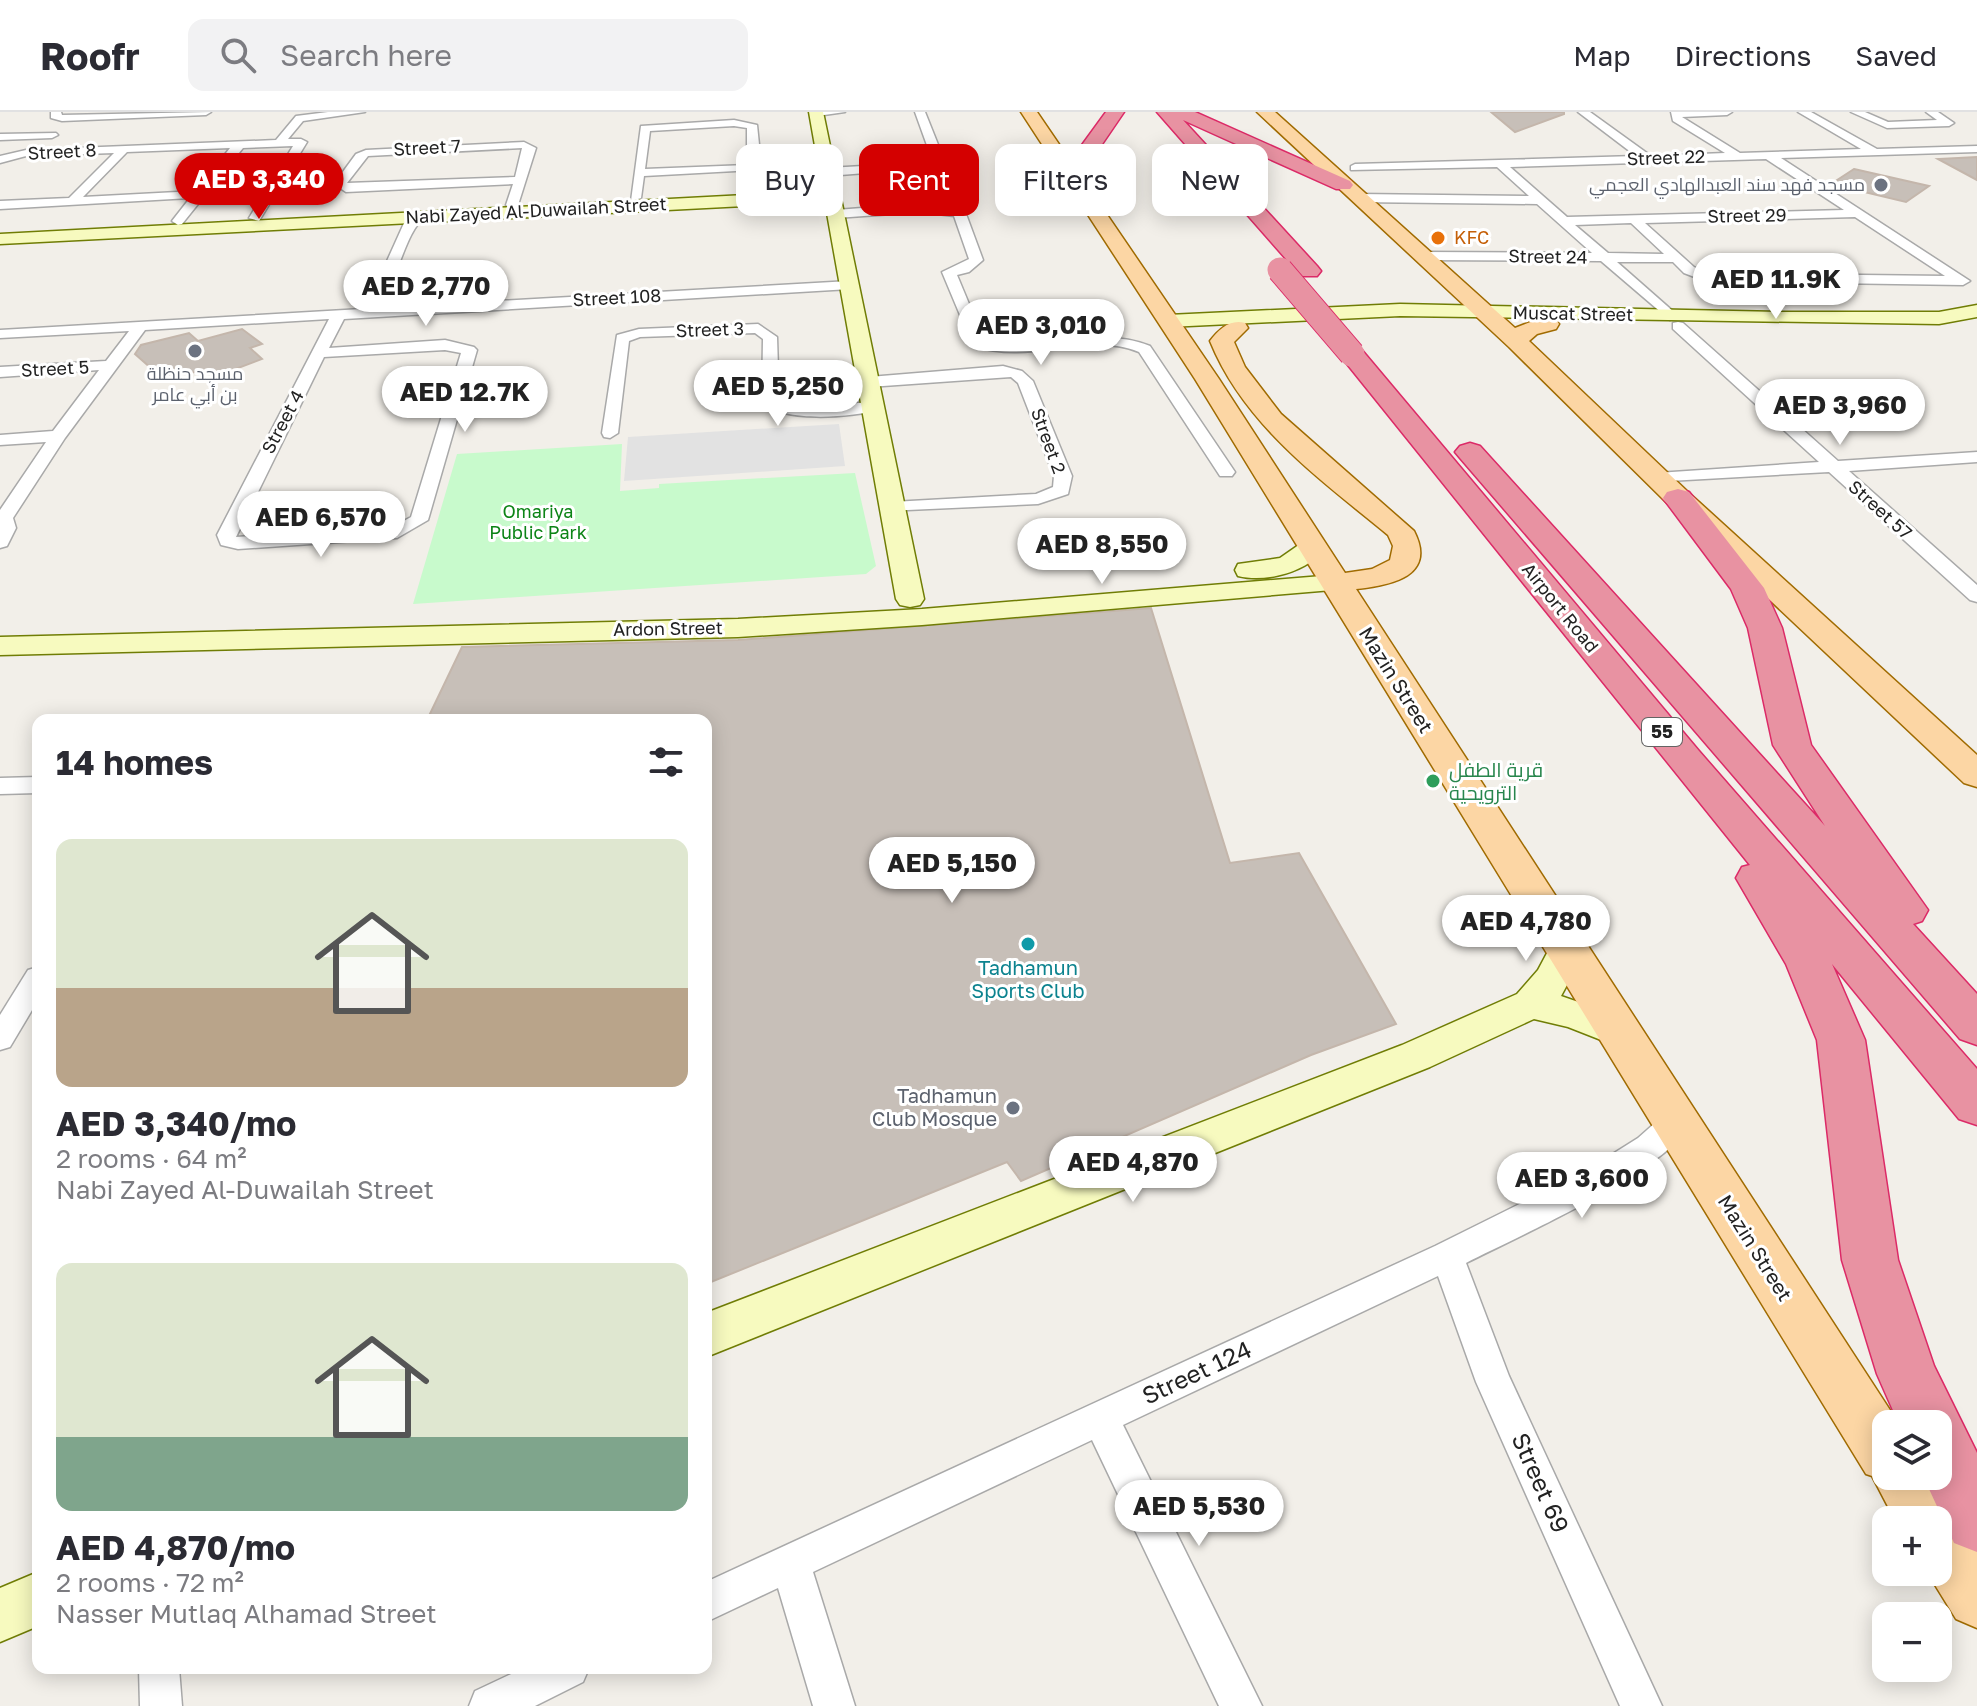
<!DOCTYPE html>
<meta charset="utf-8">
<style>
body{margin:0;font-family:"Golos Text",Cairo,sans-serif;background:#f2f2f3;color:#2b2b33;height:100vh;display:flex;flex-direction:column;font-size:30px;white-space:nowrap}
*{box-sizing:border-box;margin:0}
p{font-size:26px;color:#7c7c81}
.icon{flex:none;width:44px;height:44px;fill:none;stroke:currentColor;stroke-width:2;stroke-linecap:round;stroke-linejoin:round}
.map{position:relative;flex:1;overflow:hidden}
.sheet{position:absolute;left:32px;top:602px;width:680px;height:960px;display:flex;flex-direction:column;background:#fff;border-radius:16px;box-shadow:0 4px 20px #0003}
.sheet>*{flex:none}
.banner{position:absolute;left:736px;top:32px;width:760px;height:72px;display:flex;gap:16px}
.buttons{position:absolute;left:1872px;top:1298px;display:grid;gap:16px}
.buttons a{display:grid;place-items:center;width:80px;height:80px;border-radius:16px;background:#fff;box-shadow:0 4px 20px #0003;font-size:40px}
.price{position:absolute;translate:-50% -68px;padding:0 18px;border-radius:28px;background:#fff;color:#222;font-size:26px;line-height:52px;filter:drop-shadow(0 2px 4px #0008)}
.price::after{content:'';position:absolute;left:50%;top:48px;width:24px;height:18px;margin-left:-12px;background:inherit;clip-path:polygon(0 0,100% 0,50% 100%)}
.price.on{background:#d40000;color:#fff}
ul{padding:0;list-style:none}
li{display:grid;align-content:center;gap:16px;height:424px;padding:0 24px}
li span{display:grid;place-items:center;height:248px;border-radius:16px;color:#555}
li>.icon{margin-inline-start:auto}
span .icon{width:144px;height:144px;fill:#fffc;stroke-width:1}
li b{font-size:34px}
h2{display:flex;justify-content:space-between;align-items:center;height:96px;padding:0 24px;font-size:34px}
.chip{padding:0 28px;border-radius:16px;background:#fff;box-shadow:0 4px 20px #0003;font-size:28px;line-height:72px}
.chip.on{background:#d40000;color:#fff}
header{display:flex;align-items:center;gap:48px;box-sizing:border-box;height:112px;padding:0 40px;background:#fff;border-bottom:2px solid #e1e1e2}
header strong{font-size:38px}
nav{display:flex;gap:44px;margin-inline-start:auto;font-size:28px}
.search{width:560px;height:72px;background:#f2f2f3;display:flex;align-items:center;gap:20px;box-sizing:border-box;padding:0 28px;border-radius:16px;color:#7c7c81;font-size:30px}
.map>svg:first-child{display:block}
</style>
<header>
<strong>Roofr</strong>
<div class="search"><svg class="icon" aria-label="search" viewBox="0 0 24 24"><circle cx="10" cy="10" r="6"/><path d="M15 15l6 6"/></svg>Search here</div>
<nav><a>Map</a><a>Directions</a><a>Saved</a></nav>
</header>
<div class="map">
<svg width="1977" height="1594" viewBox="0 0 1977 1594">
<rect width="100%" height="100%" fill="#f2efe9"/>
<path fill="#c8facc" d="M 622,332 L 620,379 L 659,376 L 659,372 L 855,361 L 876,454 L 866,462 L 413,492 L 457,342 Z"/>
<path fill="#e2e2e2" d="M 839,312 L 845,354 L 624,369 L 628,325 Z"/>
<g fill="#c7bfb8" stroke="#c4b6ab" stroke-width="2">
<path d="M 1491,0 L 1564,0 L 1564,2 L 1515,20 Z"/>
<path d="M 1977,45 L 1977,68 L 1938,47 Z"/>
<path d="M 1854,57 L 1929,74 L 1906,90 L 1831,72 Z"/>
<path d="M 1051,193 L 1077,206 L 1021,224 L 995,211 Z"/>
<path d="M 242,217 L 262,232 L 250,236 L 262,247 L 225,261 L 209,258 L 161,265 L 135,242 L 141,233 L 189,221 L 198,229 Z"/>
<path d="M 1151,496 L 1230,751 L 1299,741 L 1396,912 L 1311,943 L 1021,1069 L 1007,1050 L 706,1172 L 706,608 L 427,608 L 462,535 L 738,528 Z"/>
</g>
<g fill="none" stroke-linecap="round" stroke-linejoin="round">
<g stroke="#a9a9a9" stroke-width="3">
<g id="street">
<path d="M 51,0 L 61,0 L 62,3 L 211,0 L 206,3 L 62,9 L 51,6 Z"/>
<path d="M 328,0 L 365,0 L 303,9 L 288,27 L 301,27 L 307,30 L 259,109 L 249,106 L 293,34 L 243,36 L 182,112 L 178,113 L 172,109 L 190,86 L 0,97 L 0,89 L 69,86 L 114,41 L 26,44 L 0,51 L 0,44 L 26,38 L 276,28 L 296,4 ZM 230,36 L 196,79 L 83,85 L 127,40 Z"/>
<path d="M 845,0 L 817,4 L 812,1 L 812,0 Z"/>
<path d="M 915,0 L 925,0 L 945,50 L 941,55 L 828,64 L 822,60 L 828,56 L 933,50 Z"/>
<path d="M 1578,0 L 1590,0 L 1651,44 L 1725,41 L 1673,9 L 1671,0 L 1732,0 L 1727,3 L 1682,5 L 1740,41 L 1861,37 L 1798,0 L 1811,0 L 1877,37 L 1977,34 L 1977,40 L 1781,46 L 1970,169 L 1963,173 L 1705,169 L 1684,161 L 1673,150 L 1617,150 L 1675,201 L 1677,204 L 1670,208 L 1601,149 L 1421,148 L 1414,144 L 1421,140 L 1592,141 L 1537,92 L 1358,90 L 1352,86 L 1358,82 L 1529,84 L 1497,55 L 1351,58 L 1351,54 L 1355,52 L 1636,44 ZM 1766,47 L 1844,98 L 1567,105 L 1510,55 ZM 1855,105 L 1945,164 L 1707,161 L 1694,155 L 1645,111 ZM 1631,111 L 1664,142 L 1608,141 L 1575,113 Z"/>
<path d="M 1851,0 L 1865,0 L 1888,10 L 1937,8 L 1926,0 L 1938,0 L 1954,11 L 1949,14 L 1887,16 Z"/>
<path d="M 734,8 L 757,13 L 761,52 L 754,58 L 644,64 L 641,86 L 631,89 L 641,14 ZM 734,14 L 747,16 L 747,53 L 645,57 L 650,19 Z"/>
<path d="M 56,21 L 58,23 L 52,26 L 0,28 L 0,22 Z"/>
<path d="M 524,30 L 536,36 L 518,93 L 512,97 L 506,93 L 513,72 L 346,80 L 334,72 L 356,42 L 366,38 ZM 522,36 L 515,65 L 347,71 L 368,44 Z"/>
<path d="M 901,93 L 951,95 L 966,102 L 983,148 L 969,160 L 957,163 L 984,228 C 1041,246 1090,211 1150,234 L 1235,360 L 1232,364 L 1220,364 L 1139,240 C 1086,219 1034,253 973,234 L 942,160 L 969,147 L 954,104 L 920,100 L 836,106 L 830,102 L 836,98 Z"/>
<path d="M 419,100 L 425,104 C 408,120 403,146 392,168 C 388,178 381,185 376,196 L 850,169 L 857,173 L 850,177 L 344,207 L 329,236 L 445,228 L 474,235 L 477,238 L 428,408 L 397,426 L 238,437 L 221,433 L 217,423 L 329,207 L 145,218 L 65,326 L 13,406 L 16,416 L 7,434 L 0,436 L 0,398 L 46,330 L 0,333 L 0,323 L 53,319 L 99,258 L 0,265 L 0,255 L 106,249 L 129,219 L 0,226 L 0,218 L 362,197 L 369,179 L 378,169 L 405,109 ZM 445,238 L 461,241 L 411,405 L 393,415 L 236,425 L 324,245 Z"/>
<path d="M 1678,210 L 1683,211 L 1838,349 L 1977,340 L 1977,350 L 1849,359 L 1977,473 L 1977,490 L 1970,488 L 1829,360 L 1651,370 L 1648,366 L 1651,362 L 1657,361 L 1819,350 L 1673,217 L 1673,211 Z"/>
<path d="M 758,212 L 777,225 L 779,289 L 800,295 L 873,290 L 881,295 L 879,298 C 852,305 779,312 762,288 L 763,227 L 755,221 L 640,225 L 629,229 L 618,321 L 610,326 L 604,325 L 602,321 L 617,223 L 639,217 Z"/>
<path d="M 1003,254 L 1022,259 L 1033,269 L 1072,364 L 1068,382 L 1038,392 L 886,399 L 883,395 L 892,390 L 1036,382 L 1053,375 L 1054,364 L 1018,271 L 1011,265 L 869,275 L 861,270 L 869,265 Z"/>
<path d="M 38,665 L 38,681 L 0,682 L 0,666 Z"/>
<path d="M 38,855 L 38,888 L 10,935 L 0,938 L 0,903 L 28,858 Z"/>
<path d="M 1676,998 L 1687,1002 L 1691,1011 C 1667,1059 1517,1125 1466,1151 L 1509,1264 L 1662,1594 L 1620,1594 L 1476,1270 L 1438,1164 L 1123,1313 L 1262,1594 L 1219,1594 L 1092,1328 L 813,1460 L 855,1594 L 813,1594 L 778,1476 L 706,1510 L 706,1470 L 1435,1134 L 1584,1060 L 1638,1026 L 1665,1002 Z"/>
<path d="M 139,1556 L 179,1556 L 182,1594 L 140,1594 Z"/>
<path d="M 524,1556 L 589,1556 L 583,1570 L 535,1594 L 469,1594 L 475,1579 Z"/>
</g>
</g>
<g stroke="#707d05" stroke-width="3">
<g id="secondary">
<path d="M 809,0 L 823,0 L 924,487 L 920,493 L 910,495 L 900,493 L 896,487 L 825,90 L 0,132 L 0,122 L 823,79 Z"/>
<path d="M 1400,192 L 1781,200 L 1939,200 L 1977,193 L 1977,205 L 1939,212 L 1400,204 L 1168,215 L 1158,209 L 1168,203 Z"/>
<path d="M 1312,428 L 1321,430 L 1325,436 C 1308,460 1266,471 1238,464 L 1235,458 L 1238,452 L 1280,446 L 1303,430 Z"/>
<path d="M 1334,463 L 1344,465 L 1348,471 L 1344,477 L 922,513 L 738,525 L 0,543 L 0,525 L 738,507 L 922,497 Z"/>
<path d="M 1567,824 L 1580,828 L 1586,838 L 1561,884 L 1633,909 L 1639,920 L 1633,931 L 1619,935 L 1568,915 L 1534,907 L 1430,955 L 706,1245 L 706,1201 L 1402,933 L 1517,882 L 1538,858 L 1554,828 Z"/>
<path d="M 38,1460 L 38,1514 L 0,1530 L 0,1476 Z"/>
</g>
</g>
<g stroke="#a06b00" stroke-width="3">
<g id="primary">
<path d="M 1021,0 L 1037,0 L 1219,267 L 1345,461 L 1372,457 L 1390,448 L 1393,434 L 1388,423 C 1320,367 1244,313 1210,229 C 1219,217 1230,207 1245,211 L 1248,216 L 1234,230 L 1245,255 L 1281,302 L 1414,419 C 1437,464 1392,473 1356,477 L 1899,1312 L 1886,1312 L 1886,1364 L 1933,1364 L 1954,1401 L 1977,1432 L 1977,1516 L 1956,1507 L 1927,1460 L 1938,1460 L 1938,1408 L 1895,1408 L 1872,1364 L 1866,1362 L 1195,267 Z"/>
<path d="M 1257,0 L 1275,0 L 1515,216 L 1538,207 L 1556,207 L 1559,212 L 1556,217 L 1537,222 L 1529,229 L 1688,380 L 1977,643 L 1977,675 L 1964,671 L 1668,392 L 1509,235 Z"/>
</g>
</g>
<g stroke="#dc2a67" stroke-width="3">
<g id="highway">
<path d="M 1106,0 L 1124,0 L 1094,44 L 1083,76 L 1069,76 L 1066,72 L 1074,44 Z"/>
<path d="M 1157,0 L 1195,0 L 1350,69 L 1353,73 L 1350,77 L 1336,77 L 1183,8 L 1317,154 L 1321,159 L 1317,164 L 1301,164 Z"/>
<path d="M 1352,234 L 1361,237 L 1699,639 L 1977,957 L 1977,1013 L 1959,1007 L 1832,852 L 1865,928 L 1898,1148 L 1934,1254 L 1977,1341 L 1977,1440 L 1954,1431 L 1923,1364 L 1938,1364 L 1938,1312 L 1899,1312 L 1877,1262 L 1842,1148 L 1817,928 L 1786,852 L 1736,766 L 1742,755 L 1750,753 L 1343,247 L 1339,242 L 1343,237 Z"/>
<path d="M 1470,331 L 1480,334 L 1825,714 L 1773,633 L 1748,516 L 1731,477 L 1663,386 L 1667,380 L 1678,377 L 1689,380 L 1764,476 L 1782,516 L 1811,633 L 1928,798 L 1922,809 L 1913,812 L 1977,882 L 1977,933 L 1960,927 L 1460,346 L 1455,340 L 1460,334 Z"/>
</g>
</g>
<use href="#street" fill="#fff" fill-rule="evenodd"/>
<use href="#secondary" fill="#f7fabf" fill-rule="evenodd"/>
<use href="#primary" fill="#fcd6a4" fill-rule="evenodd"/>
<use href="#highway" fill="#e892a2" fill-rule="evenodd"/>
<g stroke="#dc2a67" stroke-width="27" stroke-linecap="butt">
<path id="highway-bridge" d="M 1280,158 L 1352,242"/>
</g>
<use href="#highway-bridge" stroke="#e892a2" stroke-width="25"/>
</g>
<g fill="#6b7280" stroke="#fff" stroke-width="3">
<circle cx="1881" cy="73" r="8"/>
<circle cx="195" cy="239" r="8"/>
<circle cx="1013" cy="996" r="8"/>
</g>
<circle fill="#e8710a" stroke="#fff" stroke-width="3" cx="1438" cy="126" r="8"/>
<circle fill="#2e9e5b" stroke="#fff" stroke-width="3" cx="1433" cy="669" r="8"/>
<circle fill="#0f9aa8" stroke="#fff" stroke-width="3" cx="1028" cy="832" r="8"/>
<g text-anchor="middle" stroke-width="6" stroke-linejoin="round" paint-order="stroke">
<g font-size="18" fill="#222" stroke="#fff">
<text transform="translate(427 36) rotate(-3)" y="6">Street 7</text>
<text transform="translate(62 40) rotate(-3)" y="6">Street 8</text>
<text transform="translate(1666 46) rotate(-2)" y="6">Street 22</text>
<text transform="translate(536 99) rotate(-3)" y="6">Nabi Zayed Al-Duwailah Street</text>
<text transform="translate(1747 104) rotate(-1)" y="6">Street 29</text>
<text transform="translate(1548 145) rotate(1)" y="6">Street 24</text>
<text transform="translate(617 186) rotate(-3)" y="6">Street 108</text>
<text transform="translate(1573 202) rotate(1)" y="6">Muscat Street</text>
<text transform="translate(710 218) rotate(-2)" y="6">Street 3</text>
<text transform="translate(55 257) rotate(-3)" y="6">Street 5</text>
<text transform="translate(283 310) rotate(-62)" y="6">Street 4</text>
<text transform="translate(1048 329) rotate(70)" y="6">Street 2</text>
<text transform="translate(1880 398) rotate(42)" y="6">Street 57</text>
<text transform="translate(1560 496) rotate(51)" y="6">Airport Road</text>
<text transform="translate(668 517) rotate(-1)" y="6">Ardon Street</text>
</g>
<g font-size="18" fill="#5b616d" stroke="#fff" text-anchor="end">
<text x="1865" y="79">مسجد فهد سند العبدالهادي العجمي</text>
<text x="195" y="268" text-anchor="middle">مسجد حنظلة<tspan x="195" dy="21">بن أبي عامر</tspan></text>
</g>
<g font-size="18" fill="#c56008" stroke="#fff" text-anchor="start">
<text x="1454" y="132">KFC</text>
</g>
<g font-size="18" fill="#0c8416" stroke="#fff">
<text x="538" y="406">Omariya<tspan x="538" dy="21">Public Park</tspan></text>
</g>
<rect fill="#fff" stroke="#646464" stroke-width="2" x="1642" y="606" width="40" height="28" rx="6"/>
<g font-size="18" font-weight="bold" fill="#222">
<text x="1662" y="626">55</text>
</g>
<g font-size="20" fill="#222" stroke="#fff">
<text transform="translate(1396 568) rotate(58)" y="7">Mazin Street</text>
<text transform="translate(1755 1136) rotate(58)" y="7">Mazin Street</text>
</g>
<g font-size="20" fill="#27864d" stroke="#fff" text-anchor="start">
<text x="1449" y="665">قرية الطفل<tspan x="1449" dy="23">الترويحية</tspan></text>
</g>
<g font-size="20" fill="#0d838f" stroke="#fff">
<text x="1028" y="863">Tadhamun<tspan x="1028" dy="23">Sports Club</tspan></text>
</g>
<g font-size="20" fill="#5b616d" stroke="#fff" text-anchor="end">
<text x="997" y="991">Tadhamun<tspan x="997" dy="23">Club Mosque</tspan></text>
</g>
<g font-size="24" fill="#222" stroke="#fff">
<text transform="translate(1197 1261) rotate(-25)" y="8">Street 124</text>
<text transform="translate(1540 1371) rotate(66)" y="8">Street 69</text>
</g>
</g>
</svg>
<div class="buttons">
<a><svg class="icon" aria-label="layers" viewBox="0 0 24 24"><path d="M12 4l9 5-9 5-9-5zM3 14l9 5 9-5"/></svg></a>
<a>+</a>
<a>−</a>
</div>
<b class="price on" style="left:259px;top:109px">AED 3,340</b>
<b class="price" style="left:1776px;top:209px">AED 11.9K</b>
<b class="price" style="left:426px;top:216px">AED 2,770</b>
<b class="price" style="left:1041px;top:255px">AED 3,010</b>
<b class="price" style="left:778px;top:316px">AED 5,250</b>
<b class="price" style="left:465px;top:322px">AED 12.7K</b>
<b class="price" style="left:1840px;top:335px">AED 3,960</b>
<b class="price" style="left:321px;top:447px">AED 6,570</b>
<b class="price" style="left:1102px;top:474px">AED 8,550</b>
<b class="price" style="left:952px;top:793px">AED 5,150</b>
<b class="price" style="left:1526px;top:851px">AED 4,780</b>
<b class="price" style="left:1133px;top:1092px">AED 4,870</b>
<b class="price" style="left:1582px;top:1108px">AED 3,600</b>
<b class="price" style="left:1199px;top:1436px">AED 5,530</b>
<div class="banner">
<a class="chip">Buy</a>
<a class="chip on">Rent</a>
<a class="chip">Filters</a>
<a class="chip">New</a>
</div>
<section class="sheet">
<h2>14 homes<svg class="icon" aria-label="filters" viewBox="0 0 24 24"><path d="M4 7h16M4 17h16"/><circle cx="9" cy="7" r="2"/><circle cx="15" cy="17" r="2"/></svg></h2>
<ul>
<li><span style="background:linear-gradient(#dfe7d0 60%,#b9a48a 0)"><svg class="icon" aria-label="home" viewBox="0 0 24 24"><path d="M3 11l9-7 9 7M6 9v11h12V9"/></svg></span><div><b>AED 3,340/mo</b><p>2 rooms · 64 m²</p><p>Nabi Zayed Al-Duwailah Street</p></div></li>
<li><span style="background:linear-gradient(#dfe7d0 70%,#7fa58c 0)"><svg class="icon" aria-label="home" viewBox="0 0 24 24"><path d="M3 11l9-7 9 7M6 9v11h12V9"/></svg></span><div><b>AED 4,870/mo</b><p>2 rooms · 72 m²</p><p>Nasser Mutlaq Alhamad Street</p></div></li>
</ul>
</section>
</div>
